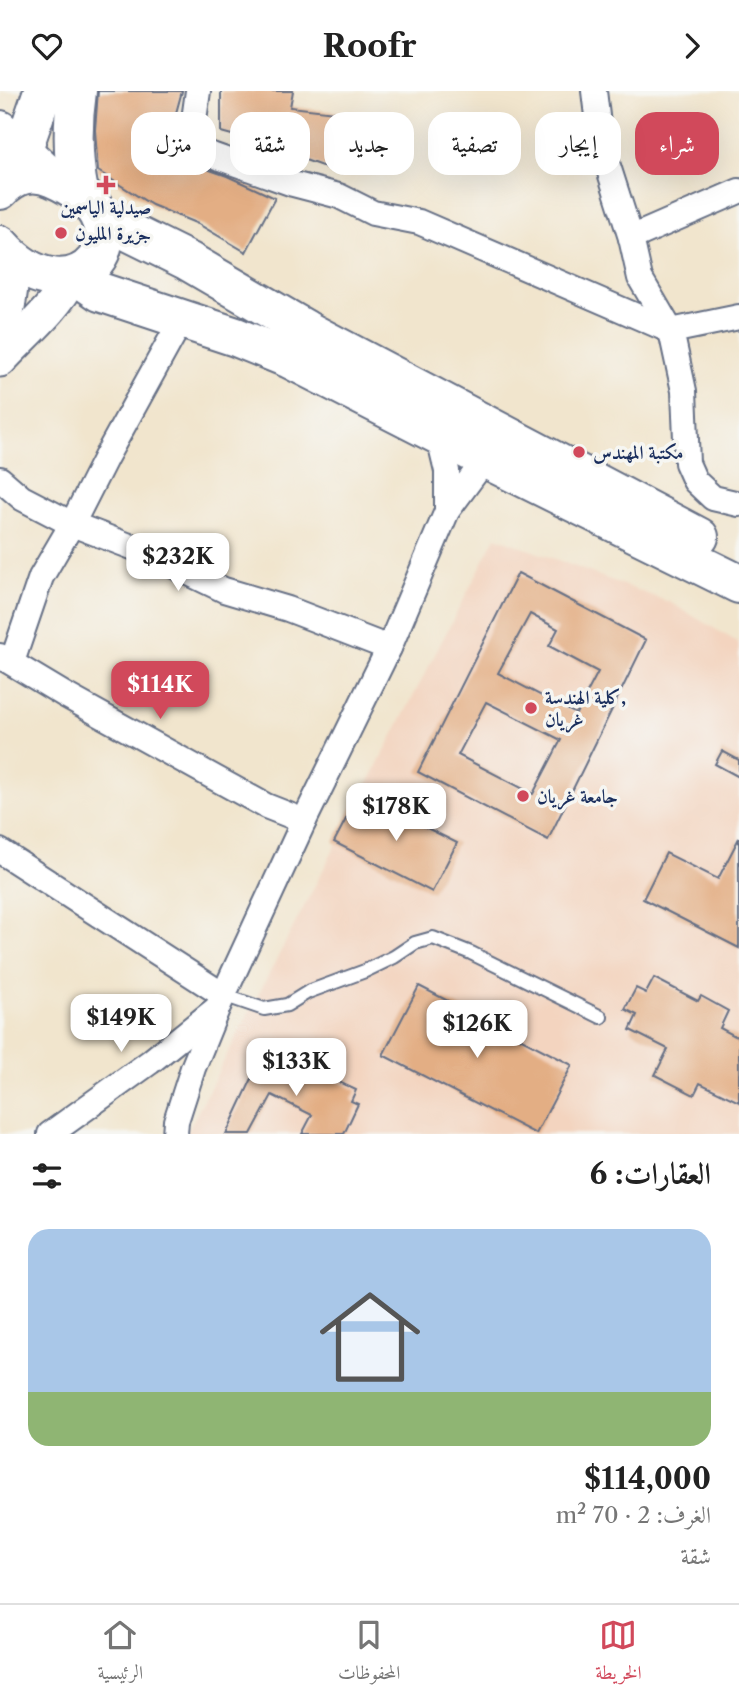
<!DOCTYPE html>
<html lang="ar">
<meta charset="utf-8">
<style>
body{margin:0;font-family:"Libre Caslon Text",Amiri,serif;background:#f6f6f6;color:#222;direction:rtl;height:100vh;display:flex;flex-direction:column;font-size:26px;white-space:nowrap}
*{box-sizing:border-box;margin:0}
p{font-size:23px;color:#767676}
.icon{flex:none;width:38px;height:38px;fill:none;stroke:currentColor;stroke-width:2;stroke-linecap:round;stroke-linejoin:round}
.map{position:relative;height:1043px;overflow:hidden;direction:ltr}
.sheet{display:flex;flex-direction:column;background:#fff;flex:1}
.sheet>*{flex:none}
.banner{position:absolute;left:21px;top:21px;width:698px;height:63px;direction:rtl;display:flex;gap:14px}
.price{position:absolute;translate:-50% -60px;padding:0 16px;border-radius:14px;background:#fff;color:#222;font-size:23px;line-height:46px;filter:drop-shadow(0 2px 4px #0008)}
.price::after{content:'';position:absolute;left:50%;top:42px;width:21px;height:16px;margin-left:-10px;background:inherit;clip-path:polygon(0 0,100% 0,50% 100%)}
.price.selected{background:#d1495b;color:#fff}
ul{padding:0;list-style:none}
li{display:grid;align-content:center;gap:14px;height:371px;padding:0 28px}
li+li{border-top:2px solid #e0e0e0}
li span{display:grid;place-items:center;height:217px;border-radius:21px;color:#555}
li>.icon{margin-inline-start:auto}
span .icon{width:126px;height:126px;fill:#fffc;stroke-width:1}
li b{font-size:30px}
h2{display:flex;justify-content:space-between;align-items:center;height:84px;padding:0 28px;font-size:30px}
.tag{padding:0 24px;border-radius:21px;background:#fff;box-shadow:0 7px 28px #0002;font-size:24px;line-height:63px}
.tag.selected{background:#d1495b;color:#fff}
header{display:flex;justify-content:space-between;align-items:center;height:91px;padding:0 28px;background:#fff;font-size:32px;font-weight:700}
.tab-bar{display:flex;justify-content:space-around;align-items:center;height:98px;border-top:2px solid #e0e0e0;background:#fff;font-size:19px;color:#767676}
.tab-bar a{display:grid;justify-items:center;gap:4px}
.tab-bar .selected{color:#d1495b}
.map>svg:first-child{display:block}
</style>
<header><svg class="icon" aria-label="forward" viewBox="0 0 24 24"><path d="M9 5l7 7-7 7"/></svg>Roofr<svg class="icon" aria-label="heart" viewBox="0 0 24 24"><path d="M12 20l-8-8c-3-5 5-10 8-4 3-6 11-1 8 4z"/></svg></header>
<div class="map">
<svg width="739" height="1043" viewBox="0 0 739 1043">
<rect width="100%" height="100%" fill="#f6f6f2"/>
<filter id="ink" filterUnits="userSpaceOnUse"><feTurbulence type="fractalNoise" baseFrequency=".0143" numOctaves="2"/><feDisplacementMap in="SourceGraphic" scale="14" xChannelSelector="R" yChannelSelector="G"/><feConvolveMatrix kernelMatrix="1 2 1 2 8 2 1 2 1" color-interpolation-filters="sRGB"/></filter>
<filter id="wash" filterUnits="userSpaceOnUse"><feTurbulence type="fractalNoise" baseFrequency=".00686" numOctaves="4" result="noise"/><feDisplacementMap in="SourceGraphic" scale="28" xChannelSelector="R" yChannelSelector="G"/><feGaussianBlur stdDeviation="1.57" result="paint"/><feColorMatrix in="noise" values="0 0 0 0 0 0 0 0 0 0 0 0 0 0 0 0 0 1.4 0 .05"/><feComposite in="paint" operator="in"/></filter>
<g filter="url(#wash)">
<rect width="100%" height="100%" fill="#f1e5cd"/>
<path fill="#f3d4bf" d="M 496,446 L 671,512 L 739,552 L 739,1043 L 189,1043 L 187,1041 Z"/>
<g id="blocks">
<g fill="#e3ae84" fill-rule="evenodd">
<path d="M 98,0 L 182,0 L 167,55 L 178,61 L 180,66 L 187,71 L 227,85 L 275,107 L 246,161 L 198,133 L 152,114 L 98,80 L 95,39 Z"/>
<path d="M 221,0 L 293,0 L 290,16 L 362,24 L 341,82 L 286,62 L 286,59 L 221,41 Z"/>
<path d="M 518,482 L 646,549 L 548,749 L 418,681 ZM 530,523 L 558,538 L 549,555 L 598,581 L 576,623 L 498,582 ZM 486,611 L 561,649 L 533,703 L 458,664 Z"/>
<path d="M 722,660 L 739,669 L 739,686 L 715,673 Z"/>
<path d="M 359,703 L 457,752 L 432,801 L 334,751 Z"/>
<path d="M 739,747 L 739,857 L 643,808 L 666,762 L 718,788 Z"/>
<path d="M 654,887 L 698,910 L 701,905 L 728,920 L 720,937 L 739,947 L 739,1011 L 700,992 L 694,1004 L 655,984 L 668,958 L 630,939 L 637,924 L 625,918 L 636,897 L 646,902 Z"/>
<path d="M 419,895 L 572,974 L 536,1043 L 383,964 Z"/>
<path d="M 279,963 L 356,999 L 351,1010 L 358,1013 L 344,1043 L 302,1043 L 312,1024 L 272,1004 L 251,1043 L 226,1043 L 262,966 L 274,972 Z"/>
</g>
</g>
</g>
<g filter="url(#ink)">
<use href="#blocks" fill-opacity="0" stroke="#666f85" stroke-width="2"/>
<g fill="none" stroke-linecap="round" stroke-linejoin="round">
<g stroke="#666f85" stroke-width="16">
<path id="lane" d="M 223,904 L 264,918 L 287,914 L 308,901 L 365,880 L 394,866 L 415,852 L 433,847 L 471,862 L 601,926"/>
</g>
<g stroke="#666f85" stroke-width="28">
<g id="street">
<path d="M 198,0 L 192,43 L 192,57 L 293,93 L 339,105 L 373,122 L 419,131 L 671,240"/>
<path d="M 594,0 L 600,50 L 631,147"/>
<path d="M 739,226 L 671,240 L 684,300 L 687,372 L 695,390 L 713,407 L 739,413"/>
<path d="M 671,240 L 640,187 L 631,147 L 739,100"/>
<path d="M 438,342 L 447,380 L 447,420"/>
<path d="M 0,388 L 22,407 L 72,433 L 145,461 L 224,499 L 288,518 L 389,557"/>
<path d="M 0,565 L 65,604 L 215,687 L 266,715 L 304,730"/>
<path d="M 12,571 L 41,486 L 72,433 L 106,366 L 182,228"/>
<path d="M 0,760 L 223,904"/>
<path d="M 50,1043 L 150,971 L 216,918"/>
<path d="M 175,1043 L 176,1030 L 193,977 L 217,918 L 304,730 L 389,557 L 447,420 L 493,358"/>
</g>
</g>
<g stroke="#666f85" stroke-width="37">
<g id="secondary">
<path d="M 0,247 C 9,221 12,196 13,168"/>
<path d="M 0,269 C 25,242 54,219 72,186"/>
</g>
</g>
<g stroke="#666f85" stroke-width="42">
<g id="primary">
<path d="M 77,0 C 72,35 72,66 79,101"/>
<path d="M 8,89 L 22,61 L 43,0"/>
<path d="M 0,99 C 15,83 33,78 53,87 C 161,134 74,240 0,154"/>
<path d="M 101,127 L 188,170 L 306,239 L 699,446"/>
<path d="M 77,185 L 100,201 L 236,246 L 290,268 L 486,368 L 739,493"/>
</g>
</g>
<g stroke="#666f85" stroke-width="42">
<g id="highway">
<path d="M 0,39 L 49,85"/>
<path d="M 0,155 L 1,156"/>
</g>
</g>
<use href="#lane" stroke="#fff" stroke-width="12"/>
<use href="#street" stroke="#fff" stroke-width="24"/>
<use href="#secondary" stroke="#fff" stroke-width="33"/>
<use href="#primary" stroke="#fff" stroke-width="38"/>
<use href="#highway" stroke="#fff" stroke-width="38"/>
</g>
</g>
<g fill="#d1495b" stroke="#f6f6f2" stroke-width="2.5">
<path d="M102.5 83.5h7v7h7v7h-7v7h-7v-7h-7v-7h7z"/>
<circle cx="61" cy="142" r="7"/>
<circle cx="579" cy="361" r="7"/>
<circle cx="531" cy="617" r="7"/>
<circle cx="523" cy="705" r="7"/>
</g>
<g text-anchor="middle" stroke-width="7" stroke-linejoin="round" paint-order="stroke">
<g font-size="19" font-weight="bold" fill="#1b2f5e" stroke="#f6f6f2" text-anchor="start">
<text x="106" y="123" text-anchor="middle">صيدلية الياسمين</text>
<text x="75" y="149">جزيرة المليون</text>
<text x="593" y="368">مكتبة المهندس</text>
<text x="545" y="613">كلية الهندسة,<tspan x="545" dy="22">غريان</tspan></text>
<text x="537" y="712">جامعة غريان</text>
</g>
</g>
</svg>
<b class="price" style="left:178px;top:502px">$232K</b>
<b class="price selected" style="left:160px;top:630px">$114K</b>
<b class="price" style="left:396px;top:752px">$178K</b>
<b class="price" style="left:121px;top:963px">$149K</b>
<b class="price" style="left:477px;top:969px">$126K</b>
<b class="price" style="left:296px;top:1007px">$133K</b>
<div class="banner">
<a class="tag selected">شراء</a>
<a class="tag">إيجار</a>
<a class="tag">تصفية</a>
<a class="tag">جديد</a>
<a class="tag">شقة</a>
<a class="tag">منزل</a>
</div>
</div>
<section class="sheet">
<h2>العقارات: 6<svg class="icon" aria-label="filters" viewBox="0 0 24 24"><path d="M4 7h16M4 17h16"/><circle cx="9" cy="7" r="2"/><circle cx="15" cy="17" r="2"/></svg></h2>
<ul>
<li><span style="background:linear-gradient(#a9c7e8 75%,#8fb573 0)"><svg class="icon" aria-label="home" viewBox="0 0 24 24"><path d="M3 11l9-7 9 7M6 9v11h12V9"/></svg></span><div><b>$114,000</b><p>الغرف: 2 · 70 m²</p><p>شقة</p></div></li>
</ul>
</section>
<nav class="tab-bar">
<a class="selected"><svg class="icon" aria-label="map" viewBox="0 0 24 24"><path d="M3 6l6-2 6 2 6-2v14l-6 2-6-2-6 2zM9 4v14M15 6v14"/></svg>الخريطة</a>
<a><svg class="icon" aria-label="saved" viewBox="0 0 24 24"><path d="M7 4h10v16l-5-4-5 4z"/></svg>المحفوظات</a>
<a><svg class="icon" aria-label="home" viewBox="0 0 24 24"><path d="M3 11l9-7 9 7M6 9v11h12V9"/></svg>الرئيسية</a>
</nav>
